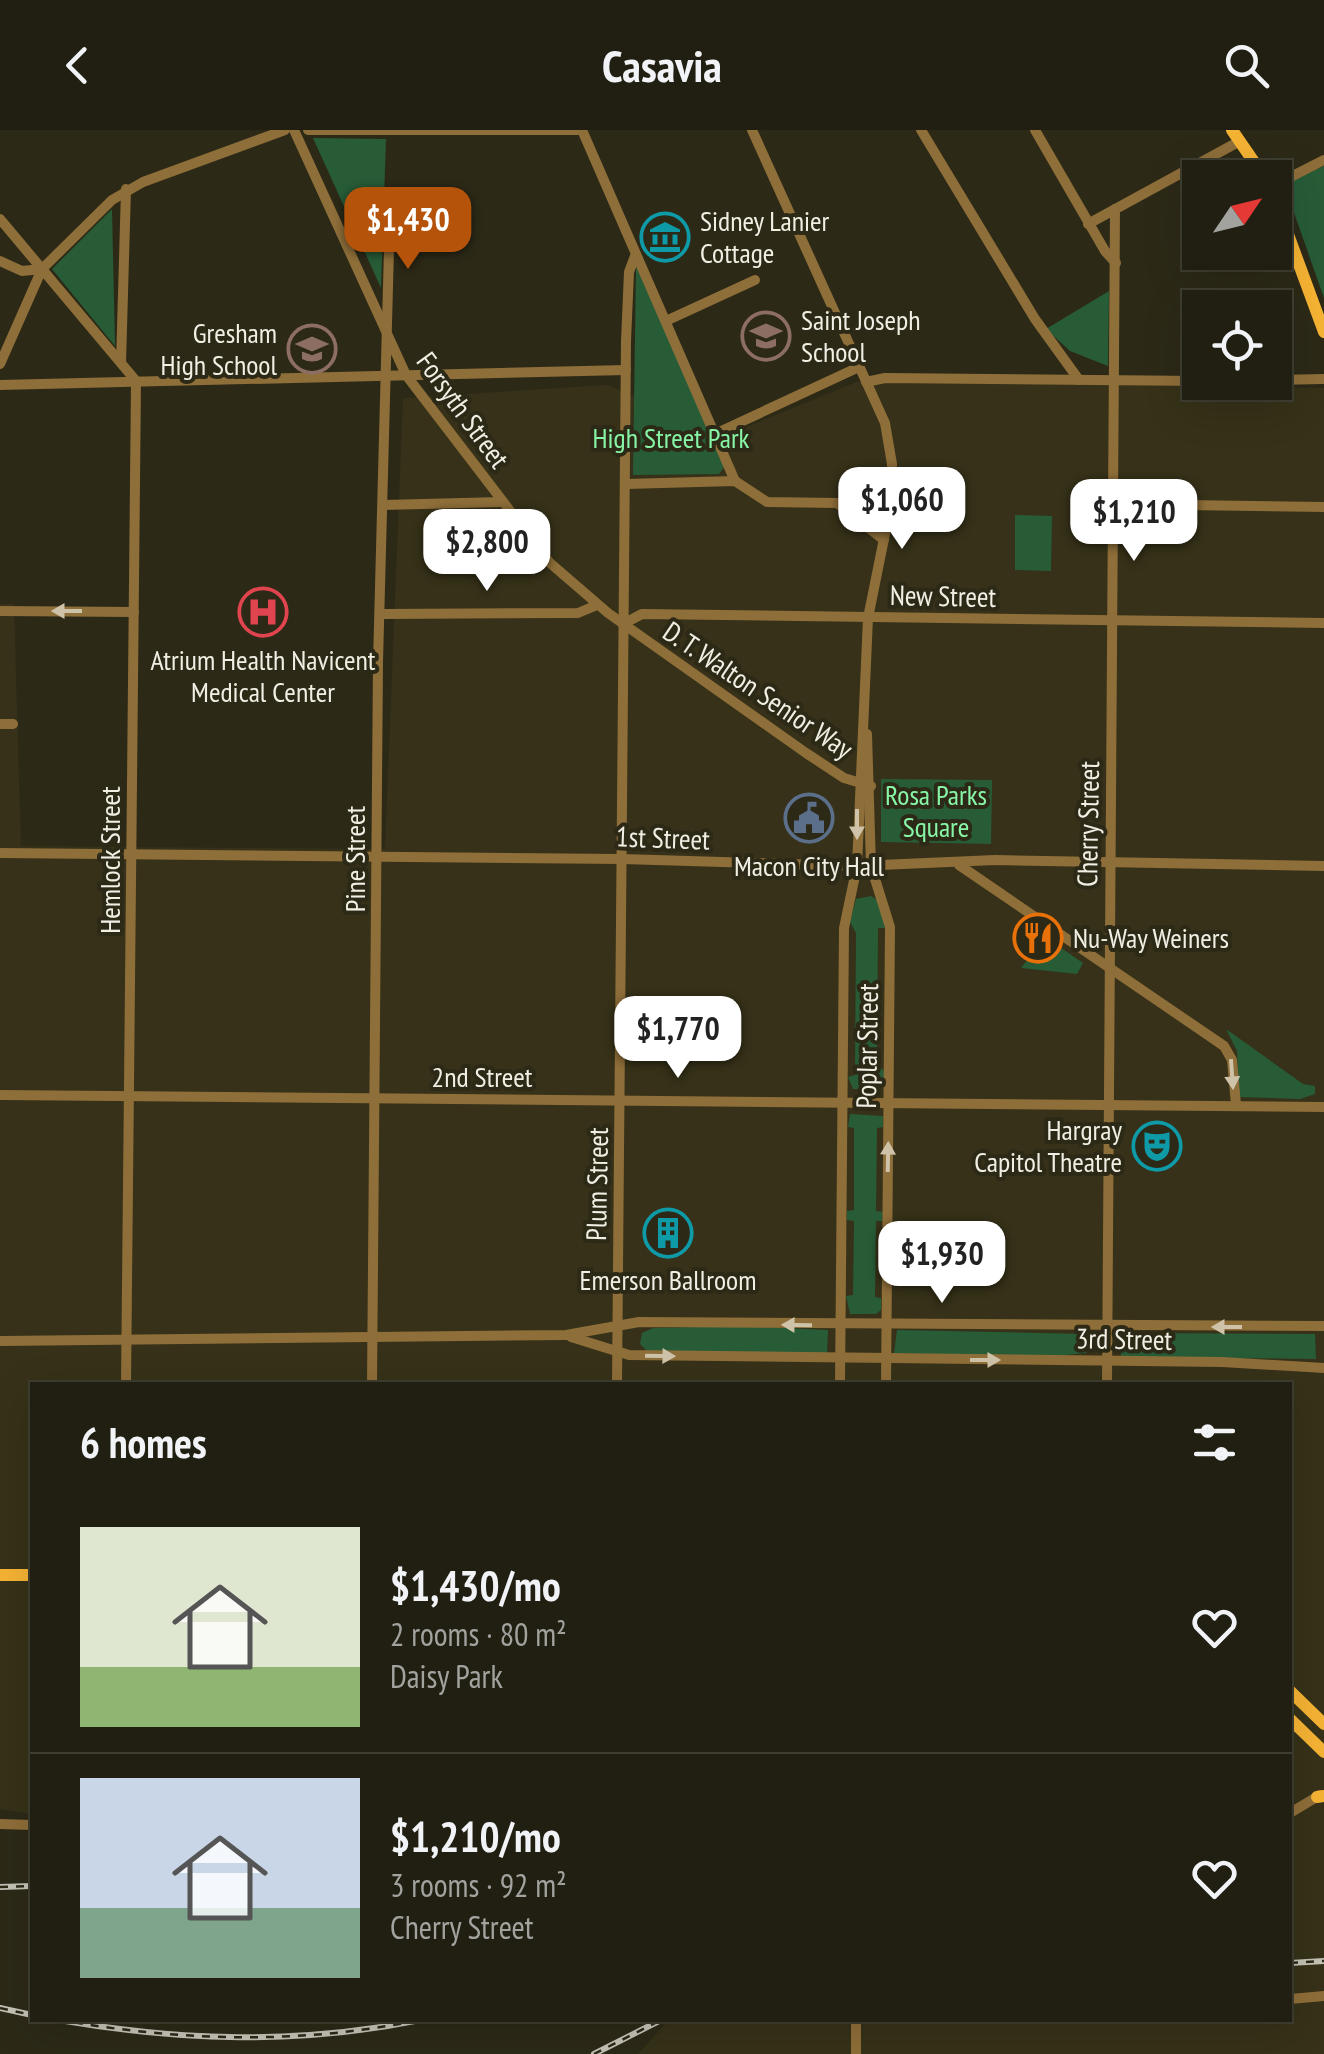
<!DOCTYPE html>
<meta charset="utf-8">
<style>
body{margin:0;font-family:"PT Sans Narrow",sans-serif;background:#29271a;color:#f1f3f6;height:100vh;display:flex;flex-direction:column;font-size:38px;white-space:nowrap}
*{box-sizing:border-box;margin:0}
p{font-size:32px;color:#a2a29f}
.icon{flex:none;width:55px;height:55px;fill:none;stroke:currentColor;stroke-width:2;stroke-linecap:round;stroke-linejoin:round}
.map{position:relative;flex:1;overflow:hidden}
.details{position:absolute;left:30px;top:1252px;width:1262px;height:640px;display:flex;flex-direction:column;background:#211f11;border-radius:0px;box-shadow:0 10px 40px #0002,0 0 0 2px #3e3d31}
.details>*{flex:none}
.needle{width:65px;rotate:55deg}
.tools{position:absolute;left:1182px;top:30px;display:grid;gap:20px}
.tools a{display:grid;place-items:center;width:110px;height:110px;border-radius:0px;background:#211f11;box-shadow:0 10px 40px #0002,0 0 0 2px #3e3d31;font-size:50px}
.price{position:absolute;translate:-50% -85px;padding:0 22px;border-radius:20px;background:#fff;color:#222;font-size:32px;line-height:65px;filter:drop-shadow(0 2px 5px #0008)}
.price::after{content:'';position:absolute;left:50%;top:60px;width:30px;height:22px;margin-left:-15px;background:inherit;clip-path:polygon(0 0,100% 0,50% 100%)}
.price.current{background:#b45309;color:#fff}
ul{padding:0;list-style:none}
li{display:flex;align-items:center;gap:30px;height:250px;padding:0 50px}
li+li{border-top:2px solid #3e3d31}
li span{display:grid;place-items:center;flex:none;width:280px;height:200px;border-radius:0px;color:#555}
li>.icon{margin-inline-start:auto}
span .icon{width:120px;height:120px;fill:#fffc;stroke-width:1}
li b{font-size:42px}
h2{display:flex;justify-content:space-between;align-items:center;height:120px;padding:0 50px;font-size:42px}
header{display:flex;justify-content:space-between;align-items:center;height:130px;padding:0 50px;background:#211f11;font-size:45px;font-weight:800}
.map>svg:first-child{display:block}
</style>
<header><svg class="icon" aria-label="back" viewBox="0 0 24 24"><path d="M15 5l-7 7 7 7"/></svg>Casavia<svg class="icon" aria-label="search" viewBox="0 0 24 24"><circle cx="10" cy="10" r="6"/><path d="M15 15l6 6"/></svg></header>
<div class="map">
<svg width="1324" height="1924" viewBox="0 0 1324 1924">
<rect width="100%" height="100%" fill="#2c2917"/>
<path fill="#363118" d="M 859,251 L 1324,258 L 1324,1924 L 638,1924 L 669,1890 L 1290,1890 L 1290,1255 L 32,1255 L 32,1684 L 0,1679 L 0,474 L 14,474 L 21,716 L 385,719 L 403,268 L 607,255 L 729,304 Z"/>
<g fill="#275c37">
<path d="M 313,8 L 386,9 L 381,158 Z"/>
<path d="M 1324,36 L 1324,168 L 1286,60 L 1295,49 Z"/>
<path d="M 112,79 L 115,216 L 52,139 Z"/>
<path d="M 636,136 L 725,336 L 719,344 L 633,345 Z"/>
<path d="M 1109,161 L 1108,236 L 1070,221 L 1046,199 Z"/>
<path d="M 1015,385 L 1052,386 L 1051,441 L 1015,440 Z"/>
<path d="M 881,649 L 992,650 L 991,714 L 881,712 Z"/>
<path d="M 871,766 L 879,771 L 885,798 L 878,798 L 877,933 L 884,941 L 884,954 L 878,959 L 853,959 L 848,947 L 855,945 L 856,803 L 850,792 L 856,769 Z"/>
<path d="M 1045,807 L 1083,833 L 1077,844 L 1021,838 Z"/>
<path d="M 1226,899 L 1303,954 L 1315,956 L 1315,964 L 1300,969 L 1239,967 L 1237,921 Z"/>
<path d="M 850,984 L 883,986 L 883,997 L 877,998 L 876,1081 L 883,1082 L 882,1091 L 876,1091 L 875,1167 L 881,1168 L 881,1180 L 876,1184 L 850,1184 L 846,1166 L 853,1165 L 854,1091 L 847,1090 L 847,1081 L 854,1080 L 854,998 L 848,997 Z"/>
<path d="M 740,1196 L 828,1200 L 827,1224 L 647,1221 L 640,1214 L 642,1203 L 653,1198 Z"/>
<path d="M 897,1200 L 1086,1204 L 1086,1223 L 1046,1227 L 894,1223 Z"/>
<path d="M 1119,1203 L 1315,1204 L 1316,1229 L 1121,1227 Z"/>
</g>
<g fill="none" stroke-linecap="round" stroke-linejoin="round">
<g stroke="#8e6e39" stroke-width="10">
<path d="M 294,0 L 406,245 L 550,433 L 608,483 L 806,623 L 844,648 L 871,656"/>
<path d="M 308,0 L 580,0"/>
<path d="M 582,0 L 735,351"/>
<path d="M 752,0 L 885,293 L 892,334 L 891,374 L 868,488 L 857,736 L 844,798 L 840,1255"/>
<path d="M 921,0 L 1035,189 L 1079,250"/>
<path d="M 1035,0 L 1105,121 L 1116,133"/>
<path d="M 1275,55 L 1324,30"/>
<path d="M 0,89 L 136,251 L 126,1255"/>
<path d="M 1088,94 L 1240,11"/>
<path d="M 0,131 L 22,141 L 42,139"/>
<path d="M 668,190 L 755,150"/>
<path d="M 121,233 L 126,59"/>
<path d="M 0,234 L 42,139 L 112,70 L 143,52 L 285,0"/>
<path d="M 1275,250 L 1324,249"/>
<path d="M 866,252 L 885,248 L 1200,251"/>
<path d="M 0,255 L 626,240"/>
<path d="M 717,303 L 859,237"/>
<path d="M 626,354 L 735,351 L 767,372 L 837,373 L 884,410"/>
<path d="M 1115,374 L 1324,377"/>
<path d="M 383,375 L 502,372"/>
<path d="M 0,481 L 134,482"/>
<path d="M 383,484 L 578,483 L 597,475"/>
<path d="M 623,494 L 642,484 L 1324,493"/>
<path d="M 0,594 L 13,594"/>
<path d="M 867,604 L 871,736 L 890,797 L 886,1255"/>
<path d="M 0,723 L 622,729 L 857,736 L 995,730 L 1324,736"/>
<path d="M 959,735 L 1224,916 L 1232,930 L 1236,975"/>
<path d="M 0,965 L 1324,977"/>
<path d="M 571,1207 L 629,1225 L 1222,1232 L 1324,1238"/>
<path d="M 0,1211 L 566,1205 L 639,1192 L 1324,1196"/>
<path d="M 372,1255 L 378,532 L 390,81"/>
<path d="M 617,1255 L 626,211 L 629,142 L 635,126"/>
<path d="M 1107,1255 L 1115,79"/>
<path d="M 1290,1683 L 1320,1665"/>
<path d="M 0,1694 L 32,1695"/>
<path d="M 1290,1869 L 1324,1866"/>
<path d="M 856,1890 L 856,1924"/>
</g>
<g stroke="#f5b334" stroke-width="12">
<path d="M 1232,0 L 1265,48"/>
<path d="M 1275,69 L 1324,202"/>
<path d="M 0,1445 L 32,1445"/>
<path d="M 1290,1561 L 1324,1594"/>
<path d="M 1290,1589 L 1324,1622"/>
<path d="M 1317,1667 L 1324,1666"/>
</g>
<g stroke="#c4c1b5" stroke-width="6">
<g id="rail">
<path d="M 0,1757 L 32,1756"/>
<path d="M 1290,1833 L 1324,1831"/>
<path d="M 0,1878 L 32,1885"/>
<path d="M 59,1890 C 181,1911 298,1915 420,1890"/>
<path d="M 594,1924 L 661,1890"/>
</g>
</g>
<use href="#rail" stroke="#2c2917" stroke-width="2.5" stroke-dasharray="8" stroke-linecap="butt"/>
</g>
<defs><path id="oneway-solid" d="M-6-.8H1V-3.2L6.5 0L1 3.2V.8H-6Z" transform="scale(2.5)"/></defs>
<g fill="#cec2a8">
<use href="#oneway-solid" transform="translate(67 481) rotate(-180)"/>
<use href="#oneway-solid" transform="translate(857 694) rotate(90)"/>
<use href="#oneway-solid" transform="translate(1232 944) rotate(86)"/>
<use href="#oneway-solid" transform="translate(888 1027) rotate(-89)"/>
<use href="#oneway-solid" transform="translate(797 1195) rotate(-179)"/>
<use href="#oneway-solid" transform="translate(1227 1197) rotate(180)"/>
<use href="#oneway-solid" transform="translate(660 1226) rotate(1)"/>
<use href="#oneway-solid" transform="translate(985 1230)"/>
</g>
<defs>
<g id="museum-ring" transform="scale(2.5)"><circle r="9.5" fill="#2c2917" stroke="#0f9aa8" stroke-width="1.5"/><path d="M0-6L6-3V-2H-6V-3ZM-5-1h2V3h-2ZM-1-1h2V3h-2ZM3-1h2V3H3ZM-6 4H6V6H-6Z" fill="#0f9aa8"/></g>
<g id="school-ring" transform="scale(2.5)"><circle r="9.5" fill="#2c2917" stroke="#8d6e63" stroke-width="1.5"/><path d="M0-5L7-2L0 1L-7-2ZM-4 1L0 2.5L4 1V4Q0 6-4 4Z" fill="#8d6e63"/></g>
<g id="hospital-ring" transform="scale(2.5)"><circle r="9.5" fill="#2c2917" stroke="#e0444e" stroke-width="1.5"/><path d="M-5-5h3v3.5h4V-5h3V5h-3V1.5h-4V5h-3Z" fill="#e0444e"/></g>
<g id="civic-ring" transform="scale(2.5)"><circle r="9.5" fill="#2c2917" stroke="#5c6f8a" stroke-width="1.5"/><path d="M-.6-6.5H3V-4.5H.6V-3L4-1V1h2V6H-6V1h2V-1L-.6-3ZM-1.2 2.5V6h2.4V2.5Z" fill="#5c6f8a"/></g>
<g id="restaurant-ring" transform="scale(2.5)"><circle r="9.5" fill="#2c2917" stroke="#e8710a" stroke-width="1.5"/><path d="M-5-6h1v4h1v-4h1v4h1v-4h1v5L-1.5 .5V6h-2V.5L-5-1ZM5-6V6H3V1.5H1.5Q1.5-4 5-6Z" fill="#e8710a"/></g>
<g id="theatre-ring" transform="scale(2.5)"><circle r="9.5" fill="#2c2917" stroke="#0f9aa8" stroke-width="1.5"/><path d="M-5-5.5Q0-4 5-5.5V0Q5 5 0 6Q-5 5-5 0ZM-3.3-2.5H-1v1.5H-3.3ZM1-2.5H3.3v1.5H1ZM-2.8 1Q0 5.5 2.8 1Z" fill="#0f9aa8"/></g>
<g id="building-ring" transform="scale(2.5)"><circle r="9.5" fill="#2c2917" stroke="#0f9aa8" stroke-width="1.5"/><path d="M-4-6H4V6H1V3H-1V6H-4ZM-2.5-4.3h1.7v1.8h-1.7ZM.8-4.3h1.7v1.8H.8ZM-2.5-1h1.7V.8h-1.7ZM.8-1h1.7V.8H.8Z" fill="#0f9aa8"/></g>
</defs>
<g fill-rule="evenodd">
<use href="#museum-ring" x="665" y="107"/>
<use href="#school-ring" x="766" y="206"/>
<use href="#school-ring" x="312" y="219"/>
<use href="#hospital-ring" x="263" y="482"/>
<use href="#civic-ring" x="809" y="688"/>
<use href="#restaurant-ring" x="1038" y="808"/>
<use href="#theatre-ring" x="1157" y="1016"/>
<use href="#building-ring" x="668" y="1103"/>
</g>
<g text-anchor="middle" stroke-width="8" stroke-linejoin="round" paint-order="stroke">
<g font-size="28" fill="#f1efe4" stroke="#2c2917" text-anchor="start">
<text x="700" y="101">Sidney Lanier<tspan x="700" dy="32">Cottage</tspan></text>
<text x="801" y="200">Saint Joseph<tspan x="801" dy="32">School</tspan></text>
<text x="277" y="213" text-anchor="end">Gresham<tspan x="277" dy="32">High School</tspan></text>
<text x="263" y="540" text-anchor="middle">Atrium Health Navicent<tspan x="263" dy="32">Medical Center</tspan></text>
<text x="809" y="746" text-anchor="middle">Macon City Hall</text>
<text x="1073" y="818">Nu-Way Weiners</text>
<text x="1122" y="1010" text-anchor="end">Hargray<tspan x="1122" dy="32">Capitol Theatre</tspan></text>
<text x="668" y="1160" text-anchor="middle">Emerson Ballroom</text>
</g>
<g font-size="28" fill="#f1efe4" stroke="#2c2917">
<text transform="translate(463 280) rotate(54)" y="10">Forsyth Street</text>
<text transform="translate(943 466) rotate(1)" y="10">New Street</text>
<text transform="translate(758 560) rotate(34)" y="10">D. T. Walton Senior Way</text>
<text transform="translate(1088 694) rotate(-89)" y="10">Cherry Street</text>
<text transform="translate(663 708) rotate(2)" y="10">1st Street</text>
<text transform="translate(355 729) rotate(-90)" y="10">Pine Street</text>
<text transform="translate(110 730) rotate(-90)" y="10">Hemlock Street</text>
<text transform="translate(867 916) rotate(-89)" y="10">Poplar Street</text>
<text x="482" y="957">2nd Street</text>
<text transform="translate(597 1054) rotate(-89)" y="10">Plum Street</text>
<text transform="translate(1124 1209) rotate(1)" y="10">3rd Street</text>
</g>
<g font-size="28" fill="#87f5a6" stroke="#2c2917">
<text x="671" y="318">High Street Park</text>
<text x="936" y="675">Rosa Parks<tspan x="936" dy="32">Square</tspan></text>
</g>
</g>
</svg>
<div class="tools">
<a><svg class="needle" viewBox="-14 -14 28 28"><path d="M0-13l5 13h-10z" fill="#e53935"/><path d="M0 13l5-13h-10z" fill="#a2a29f"/></svg></a>
<a><svg class="icon" aria-label="locate" viewBox="0 0 24 24"><circle cx="12" cy="12" r="6"/><path d="M12 2v4M12 18v4M2 12h4M18 12h4"/></svg></a>
</div>
<b class="price current" style="left:408px;top:142px">$1,430</b>
<b class="price" style="left:902px;top:422px">$1,060</b>
<b class="price" style="left:1134px;top:434px">$1,210</b>
<b class="price" style="left:487px;top:464px">$2,800</b>
<b class="price" style="left:678px;top:951px">$1,770</b>
<b class="price" style="left:942px;top:1176px">$1,930</b>
<section class="details">
<h2>6 homes<svg class="icon" aria-label="filters" viewBox="0 0 24 24"><path d="M4 7h16M4 17h16"/><circle cx="9" cy="7" r="2"/><circle cx="15" cy="17" r="2"/></svg></h2>
<ul>
<li><span style="background:linear-gradient(#dfe7d0 70%,#8fb573 0)"><svg class="icon" aria-label="home" viewBox="0 0 24 24"><path d="M3 11l9-7 9 7M6 9v11h12V9"/></svg></span><div><b>$1,430/mo</b><p>2 rooms · 80 m²</p><p>Daisy Park</p></div><svg class="icon" aria-label="heart" viewBox="0 0 24 24"><path d="M12 20l-8-8c-3-5 5-10 8-4 3-6 11-1 8 4z"/></svg></li>
<li><span style="background:linear-gradient(#c9d6e8 65%,#7fa58c 0)"><svg class="icon" aria-label="home" viewBox="0 0 24 24"><path d="M3 11l9-7 9 7M6 9v11h12V9"/></svg></span><div><b>$1,210/mo</b><p>3 rooms · 92 m²</p><p>Cherry Street</p></div><svg class="icon" aria-label="heart" viewBox="0 0 24 24"><path d="M12 20l-8-8c-3-5 5-10 8-4 3-6 11-1 8 4z"/></svg></li>
</ul>
</section>
</div>
